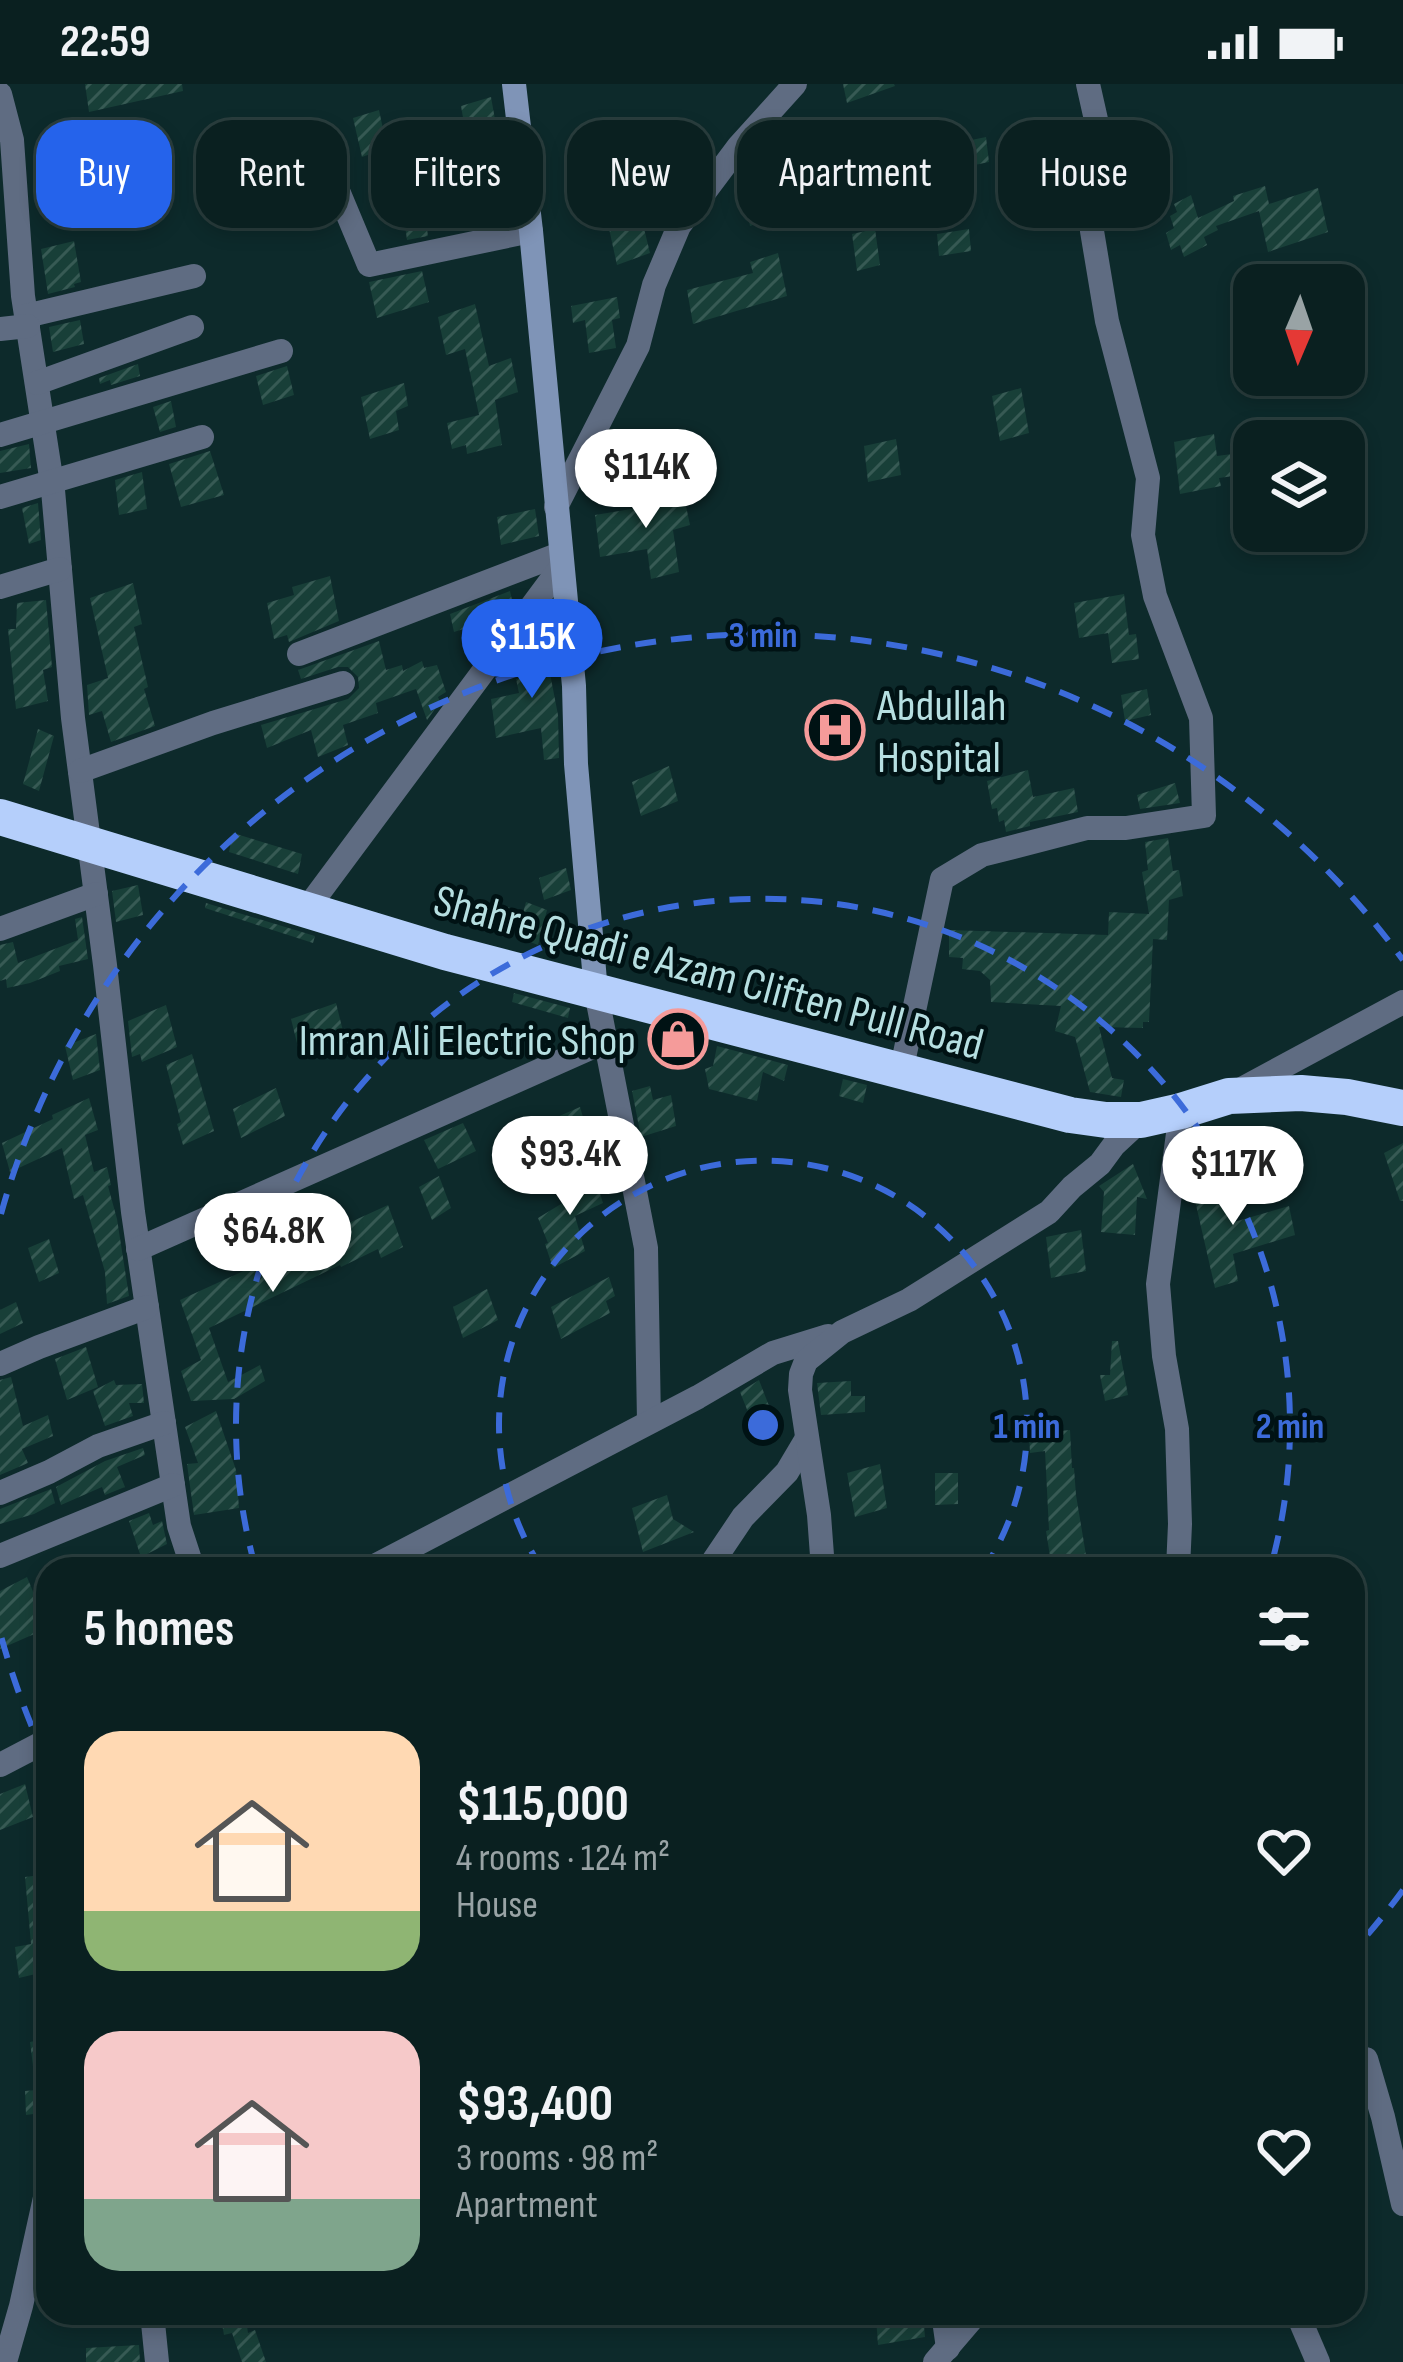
<!DOCTYPE html>
<meta charset="utf-8">
<style>
body{margin:0;font-family:"Sofia Sans Condensed",sans-serif;background:#132829;color:#f1f3f6;height:100vh;display:flex;flex-direction:column;font-size:45px;white-space:nowrap}
*{box-sizing:border-box;margin:0}
p{font-size:39px;color:#99a3a5}
.icon{flex:none;width:66px;height:66px;fill:none;stroke:currentColor;stroke-width:2;stroke-linecap:round;stroke-linejoin:round}
.map{position:relative;flex:1;overflow:hidden}
.side{position:absolute;left:36px;top:1473px;width:1329px;height:768px;display:flex;flex-direction:column;background:#0a2020;border-radius:36px;box-shadow:0 6px 18px #0003,0 0 0 3px #2a3e3e}
.side>*{flex:none}
.top-card{position:absolute;left:36px;top:36px;width:1332px;height:108px;display:flex;gap:24px}
.needle{width:78px;rotate:182deg}
.tools{position:absolute;left:1233px;top:180px;display:grid;gap:24px}
.tools a{display:grid;place-items:center;width:132px;height:132px;border-radius:24px;background:#0a2020;box-shadow:0 6px 18px #0003,0 0 0 3px #2a3e3e;font-size:60px}
.price{position:absolute;translate:-50% -102px;padding:0 27px;border-radius:42px;background:#fff;color:#222;font-size:39px;line-height:78px;filter:drop-shadow(0 3px 6px #0008)}
.price::after{content:'';position:absolute;left:50%;top:72px;width:36px;height:27px;margin-left:-18px;background:inherit;clip-path:polygon(0 0,100% 0,50% 100%)}
.price.active{background:#2563eb;color:#fff}
ul{padding:0;list-style:none}
li{display:flex;align-items:center;gap:36px;height:300px;padding:0 48px}
li span{display:grid;place-items:center;flex:none;width:336px;height:240px;border-radius:36px;color:#555}
li>.icon{margin-inline-start:auto}
span .icon{width:144px;height:144px;fill:#fffc;stroke-width:1}
li b{font-size:51px}
h2{display:flex;justify-content:space-between;align-items:center;height:144px;padding:0 48px;font-size:51px}
.chip{padding:0 42px;border-radius:36px;background:#0a2020;box-shadow:0 6px 18px #0003,0 0 0 3px #2a3e3e;font-size:42px;line-height:108px}
.chip.active{background:#2563eb;color:#fff}
.status{display:flex;justify-content:space-between;align-items:center;height:84px;padding:0 60px;background:#0a2020;direction:ltr}
.status svg{height:33px;fill:currentColor}
.map>svg:first-child{display:block}
</style>
<div class="status"><b>22:59</b><svg viewBox="0 0 49 12"><path d="M0 12V9h3v3zM5 12V6h3v6zM10 12V3h3v9zM15 12V0h3v12zM26 1h20v11H26zM47 4h2v5h-2z"/></svg></div>
<div class="map">
<svg width="1403" height="2278" viewBox="0 0 1403 2278">
<defs>
<pattern id="building-hatch" width="6" height="6" patternUnits="userSpaceOnUse" patternTransform="scale(3)"><rect width="6" height="6" fill="#183f38"/><path d="M-1 1l2-2M0 6l6-6M5 7l2-2" fill="none" stroke="#375a54"/></pattern>
</defs>
<rect width="100%" height="100%" fill="#0d2a2b"/>
<g fill="url(#building-hatch)">
<path d="M 85,0 L 182,0 L 183,7 L 89,28 Z"/>
<path d="M 843,0 L 894,0 L 895,2 L 847,19 Z"/>
<path d="M 491,13 L 496,41 L 466,51 L 461,22 Z"/>
<path d="M 379,26 L 387,64 L 362,73 L 353,34 Z"/>
<path d="M 98,37 L 104,78 L 81,83 L 75,43 Z"/>
<path d="M 921,53 L 923,66 L 986,53 L 989,78 L 903,96 L 899,57 Z"/>
<path d="M 831,81 L 840,127 L 790,142 L 788,130 L 750,142 L 742,103 L 766,95 L 767,101 Z"/>
<path d="M 1066,92 L 1067,126 L 1047,128 L 1045,94 Z"/>
<path d="M 1265,102 L 1269,120 L 1318,104 L 1328,148 L 1268,168 L 1259,127 L 1216,142 L 1218,146 L 1204,153 L 1207,161 L 1184,173 L 1180,161 L 1171,166 L 1166,149 L 1174,144 L 1170,132 L 1177,128 L 1174,120 L 1191,111 L 1198,134 L 1234,117 L 1233,112 Z"/>
<path d="M 511,116 L 513,134 L 467,144 L 465,130 Z"/>
<path d="M 424,123 L 428,152 L 407,156 L 403,128 Z"/>
<path d="M 640,128 L 650,169 L 617,181 L 608,140 Z"/>
<path d="M 875,145 L 880,181 L 857,187 L 852,150 Z"/>
<path d="M 969,145 L 971,167 L 939,172 L 937,150 Z"/>
<path d="M 74,157 L 81,198 L 74,200 L 75,203 L 48,210 L 41,165 Z"/>
<path d="M 778,169 L 787,212 L 693,240 L 687,206 L 753,189 L 750,178 Z"/>
<path d="M 422,187 L 429,218 L 377,234 L 369,198 Z"/>
<path d="M 617,213 L 620,234 L 612,236 L 616,264 L 589,269 L 585,236 L 573,239 L 571,222 Z"/>
<path d="M 475,220 L 489,282 L 511,274 L 518,308 L 495,316 L 502,361 L 467,370 L 466,361 L 452,365 L 447,339 L 479,331 L 465,265 L 446,271 L 438,233 Z"/>
<path d="M 80,236 L 84,260 L 53,268 L 49,243 Z"/>
<path d="M 138,280 L 140,292 L 111,301 L 110,296 L 100,300 L 99,294 Z"/>
<path d="M 287,282 L 294,311 L 263,321 L 256,292 Z"/>
<path d="M 404,299 L 408,322 L 396,327 L 399,346 L 370,355 L 361,313 Z"/>
<path d="M 1021,304 L 1029,349 L 1000,357 L 992,312 Z"/>
<path d="M 171,317 L 176,343 L 160,348 L 153,323 Z"/>
<path d="M 1214,350 L 1217,372 L 1239,369 L 1241,391 L 1219,394 L 1221,402 L 1180,410 L 1174,358 Z"/>
<path d="M 896,355 L 901,391 L 868,398 L 864,362 Z"/>
<path d="M 29,360 L 31,384 L 0,389 L 0,367 Z"/>
<path d="M 210,367 L 224,411 L 181,423 L 169,380 Z"/>
<path d="M 142,388 L 147,425 L 119,431 L 115,396 Z"/>
<path d="M 682,403 L 690,441 L 673,446 L 679,488 L 651,495 L 647,465 L 600,473 L 595,431 L 649,422 L 647,414 Z"/>
<path d="M 38,419 L 41,456 L 29,460 L 22,424 Z"/>
<path d="M 535,425 L 539,452 L 501,461 L 497,433 Z"/>
<path d="M 330,492 L 339,537 L 289,558 L 287,551 L 274,555 L 267,519 L 294,511 L 292,503 Z"/>
<path d="M 133,499 L 142,540 L 134,543 L 148,603 L 144,605 L 155,642 L 111,658 L 102,627 L 89,631 L 87,601 L 108,594 L 90,514 Z"/>
<path d="M 510,507 L 513,520 L 504,532 L 454,548 L 450,530 Z"/>
<path d="M 1124,510 L 1129,551 L 1136,550 L 1139,575 L 1112,579 L 1108,549 L 1079,554 L 1074,519 Z"/>
<path d="M 46,516 L 52,583 L 43,586 L 48,617 L 16,625 L 8,545 L 16,545 L 17,519 Z"/>
<path d="M 553,552 L 555,577 L 548,579 L 558,631 L 559,674 L 544,676 L 541,644 L 496,654 L 491,615 L 519,609 L 516,595 L 527,591 L 523,562 Z"/>
<path d="M 379,557 L 386,586 L 402,581 L 403,587 L 422,577 L 424,584 L 437,581 L 446,608 L 438,613 L 440,618 L 427,636 L 416,605 L 376,619 L 378,629 L 343,641 L 348,661 L 318,673 L 311,646 L 267,664 L 261,641 L 348,615 L 359,604 L 358,593 L 348,583 L 338,583 L 301,595 L 298,586 Z"/>
<path d="M 1147,605 L 1151,631 L 1125,637 L 1121,611 Z"/>
<path d="M 38,645 L 54,652 L 39,707 L 23,700 Z"/>
<path d="M 669,682 L 678,717 L 641,732 L 632,698 Z"/>
<path d="M 1028,686 L 1033,713 L 1074,704 L 1078,728 L 1030,738 L 1030,742 L 1006,748 L 1004,736 L 999,738 L 997,724 L 992,725 L 987,697 Z"/>
<path d="M 1175,699 L 1180,719 L 1140,725 L 1137,711 Z"/>
<path d="M 233,749 L 302,770 L 298,790 L 229,768 Z"/>
<path d="M 1168,754 L 1173,787 L 1179,786 L 1183,812 L 1169,816 L 1167,856 L 1153,855 L 1149,938 L 1143,938 L 1143,944 L 1099,943 L 1112,994 L 1124,996 L 1121,1013 L 1090,1008 L 1075,953 L 1055,947 L 1061,922 L 991,918 L 990,896 L 980,887 L 962,885 L 963,874 L 949,873 L 949,846 L 1108,851 L 1109,828 L 1149,830 L 1142,788 L 1148,786 L 1145,758 Z"/>
<path d="M 566,784 L 571,806 L 544,816 L 539,794 Z"/>
<path d="M 138,801 L 143,831 L 116,838 L 112,807 Z"/>
<path d="M 494,818 L 523,829 L 526,818 L 547,826 L 538,861 L 517,853 L 519,846 L 490,836 Z"/>
<path d="M 206,819 L 315,852 L 313,859 L 205,824 Z"/>
<path d="M 82,833 L 88,875 L 59,882 L 60,887 L 30,899 L 7,904 L 6,895 L 0,897 L 0,861 L 13,858 L 18,879 L 78,856 L 75,835 Z"/>
<path d="M 514,909 L 570,924 L 568,934 L 512,918 Z"/>
<path d="M 336,919 L 344,951 L 299,967 L 291,935 Z"/>
<path d="M 166,921 L 177,963 L 142,978 L 140,970 L 132,973 L 128,937 Z"/>
<path d="M 96,950 L 100,986 L 73,996 L 65,962 Z"/>
<path d="M 717,962 L 788,981 L 784,997 L 763,988 L 757,1017 L 709,1005 L 705,985 L 713,982 Z"/>
<path d="M 192,970 L 214,1047 L 183,1061 L 177,1040 L 181,1038 L 166,981 Z"/>
<path d="M 843,995 L 867,1001 L 863,1019 L 839,1012 Z"/>
<path d="M 650,1002 L 653,1016 L 671,1011 L 676,1042 L 641,1053 L 632,1007 Z"/>
<path d="M 276,1004 L 285,1032 L 241,1054 L 233,1025 Z"/>
<path d="M 89,1014 L 98,1046 L 85,1051 L 94,1088 L 107,1083 L 111,1101 L 108,1102 L 117,1135 L 129,1212 L 107,1220 L 105,1188 L 83,1111 L 74,1115 L 62,1064 L 10,1088 L 2,1059 L 53,1035 L 52,1031 Z"/>
<path d="M 580,1023 L 585,1040 L 555,1053 L 550,1036 Z"/>
<path d="M 463,1039 L 476,1067 L 438,1085 L 424,1056 Z"/>
<path d="M 1403,1059 L 1403,1117 L 1400,1117 L 1384,1069 Z"/>
<path d="M 1133,1080 L 1147,1115 L 1137,1113 L 1135,1151 L 1101,1148 L 1104,1108 L 1099,1102 Z"/>
<path d="M 591,1081 L 603,1119 L 575,1132 L 585,1167 L 553,1184 L 545,1160 L 548,1159 L 538,1134 L 574,1112 L 568,1093 Z"/>
<path d="M 1224,1088 L 1234,1138 L 1289,1122 L 1295,1151 L 1233,1170 L 1238,1197 L 1215,1204 L 1191,1099 Z"/>
<path d="M 439,1092 L 451,1124 L 432,1136 L 419,1103 Z"/>
<path d="M 388,1121 L 403,1163 L 381,1174 L 378,1165 L 341,1183 L 340,1181 L 209,1244 L 228,1298 L 260,1281 L 265,1297 L 234,1315 L 191,1317 L 181,1287 L 201,1276 L 180,1216 Z"/>
<path d="M 1081,1146 L 1086,1187 L 1051,1194 L 1046,1153 Z"/>
<path d="M 49,1155 L 59,1189 L 39,1198 L 28,1164 Z"/>
<path d="M 609,1193 L 615,1212 L 606,1217 L 610,1229 L 561,1255 L 551,1223 Z"/>
<path d="M 487,1205 L 498,1236 L 463,1254 L 453,1223 Z"/>
<path d="M 16,1218 L 23,1239 L 0,1250 L 0,1226 Z"/>
<path d="M 1112,1257 L 1118,1257 L 1128,1311 L 1105,1317 L 1100,1291 L 1110,1291 Z"/>
<path d="M 86,1263 L 98,1303 L 67,1316 L 55,1275 Z"/>
<path d="M 11,1293 L 23,1342 L 48,1331 L 53,1352 L 22,1365 L 28,1379 L 0,1391 L 0,1296 Z"/>
<path d="M 114,1296 L 116,1301 L 142,1300 L 144,1319 L 129,1319 L 133,1332 L 105,1342 L 93,1307 Z"/>
<path d="M 759,1296 L 771,1327 L 752,1338 L 740,1308 Z"/>
<path d="M 851,1297 L 851,1312 L 865,1312 L 865,1328 L 821,1331 L 817,1299 Z"/>
<path d="M 216,1327 L 236,1386 L 239,1424 L 194,1431 L 187,1380 L 198,1379 L 185,1343 Z"/>
<path d="M 1070,1346 L 1072,1384 L 1074,1384 L 1076,1411 L 1088,1483 L 1052,1485 L 1046,1447 L 1049,1446 L 1045,1367 L 1030,1369 L 1029,1350 Z"/>
<path d="M 143,1364 L 145,1371 L 117,1383 L 125,1403 L 105,1411 L 102,1403 L 61,1421 L 56,1403 L 105,1377 Z"/>
<path d="M 880,1380 L 887,1424 L 855,1433 L 847,1389 Z"/>
<path d="M 935,1389 L 958,1389 L 958,1420 L 935,1421 Z"/>
<path d="M 51,1405 L 55,1419 L 34,1430 L 0,1440 L 0,1425 Z"/>
<path d="M 667,1411 L 673,1435 L 694,1448 L 643,1468 L 632,1424 Z"/>
<path d="M 149,1429 L 153,1441 L 162,1437 L 167,1460 L 141,1473 L 129,1437 Z"/>
<path d="M 27,1493 L 48,1544 L 0,1565 L 0,1507 Z"/>
<path d="M 25,1700 L 33,1733 L 0,1746 L 0,1710 Z"/>
<path d="M 48,1790 L 48,1887 L 19,1894 L 15,1863 L 31,1860 L 25,1793 Z"/>
<path d="M 48,1954 L 48,2028 L 26,2031 L 25,2007 L 36,2006 L 30,1958 Z"/>
<path d="M 220,2229 L 245,2229 L 248,2249 L 255,2246 L 266,2278 L 242,2278 L 232,2249 L 224,2251 Z"/>
<path d="M 898,2229 L 923,2229 L 925,2253 L 878,2261 L 876,2232 Z"/>
<path d="M 139,2261 L 140,2278 L 86,2278 L 86,2264 Z"/>
</g>
<g fill="none" stroke-linecap="round" stroke-linejoin="round">
<g stroke="#5f6c82" stroke-width="24">
<path d="M 0,10 L 12,56 L 23,212 L 53,406 L 73,634 L 105,881 L 133,1128 L 179,1442 L 193,1485"/>
<path d="M 280,119 L 338,107 L 369,181 L 531,147"/>
<path d="M 26,232 L 194,192"/>
<path d="M 0,245 L 28,242"/>
<path d="M 37,299 L 192,243"/>
<path d="M 0,351 L 281,267"/>
<path d="M 0,413 L 202,353"/>
<path d="M 556,423 L 638,262 L 654,201 L 679,142 L 739,62 L 795,0"/>
<path d="M 0,503 L 60,485"/>
<path d="M 299,570 L 560,470"/>
<path d="M 80,687 L 213,639 L 343,599"/>
<path d="M 306,826 L 561,483"/>
<path d="M 0,845 L 96,810"/>
<path d="M 596,908 L 646,1164 L 649,1338"/>
<path d="M 901,988 L 942,795 L 982,771 L 1087,744 L 1126,744 L 1204,732 L 1201,634 L 1155,512 L 1143,451 L 1148,394 L 1107,237 L 1092,147 L 1099,49 L 1088,0"/>
<path d="M 1236,1008 L 1403,918"/>
<path d="M 138,1165 L 606,957"/>
<path d="M 0,1280 L 39,1263 L 147,1223"/>
<path d="M 0,1409 L 49,1388 L 98,1362 L 164,1339"/>
<path d="M 0,1472 L 173,1401"/>
<path d="M 369,1485 L 698,1313 L 773,1269 L 828,1252"/>
<path d="M 708,1485 L 743,1433 L 787,1388 L 806,1356"/>
<path d="M 823,1485 L 819,1431 L 800,1306 L 801,1290 L 806,1277 L 842,1248 L 909,1216 L 1049,1128 L 1072,1103 L 1100,1080 L 1114,1061 L 1141,1036"/>
<path d="M 1178,1485 L 1180,1440 L 1177,1345 L 1164,1272 L 1158,1200 L 1181,1027"/>
<path d="M 0,1681 L 48,1656"/>
<path d="M 1353,1973 L 1366,1975 L 1383,2033 L 1403,2120"/>
<path d="M 152,2229 L 157,2278"/>
<path d="M 943,2229 L 948,2264"/>
<path d="M 1297,2229 L 1318,2278"/>
<path d="M 5,2278 L 21,2222 L 48,2100"/>
<path d="M 935,2278 L 977,2229"/>
</g>
<path stroke="#7f94b7" stroke-width="24" d="M 514,0 L 531,147 L 574,602 L 576,680 L 596,908"/>
<path stroke="#b5cffb" stroke-width="36" d="M 0,733 L 445,868 L 1070,1031 L 1106,1036 L 1141,1036 L 1181,1027 L 1229,1012 L 1301,1009 L 1347,1013 L 1403,1024"/>
</g>
<g fill="none" stroke="#3c6bda" stroke-width="6" stroke-dasharray="21 15">
<path d="M542 1485A264 264 0 1 1 984 1485"/>
<path d="M255 1482A527 527 0 1 1 1271 1482"/>
<path d="M1403 1806A791 791 0 0 1 1355 1865M46 1675A791 791 0 0 1 1 1552M1 1130A791 791 0 0 1 1403 876"/>
</g>
<defs>
<g id="hospital-ring" transform="scale(3)"><circle r="9.5" fill="#001214" stroke="#f59b9a" stroke-width="1.5"/><path d="M-5-5h3v3.5h4V-5h3V5h-3V1.5h-4V5h-3Z" fill="#f59b9a"/></g>
<g id="shop-ring" transform="scale(3)"><circle r="9.5" fill="#001214" stroke="#f59b9a" stroke-width="1.5"/><path d="M-5-2.5h2.3a2.7 3.5 0 0 1 5.4 0H5L5.5 6h-11ZM-1.5-2.5h3a1.5 2.3 0 0 0-3 0Z" fill="#f59b9a"/></g>
</defs>
<g fill-rule="evenodd">
<use href="#hospital-ring" x="835" y="646"/>
<use href="#shop-ring" x="678" y="955"/>
</g>
<g text-anchor="middle" stroke-width="9" stroke-linejoin="round" paint-order="stroke">
<g font-size="45" fill="#b6dfe1" stroke="#001214" text-anchor="start">
<text x="877" y="636">Abdullah<tspan x="877" dy="52">Hospital</tspan></text>
<text x="636" y="971" text-anchor="end">Imran Ali Electric Shop</text>
</g>
<g font-size="45" fill="#b6dfe1" stroke="#001214">
<text transform="translate(709 887) rotate(15)" y="16">Shahre Quadi e Azam Cliften Pull Road</text>
</g>
</g>
<circle cx="763" cy="1341" r="18" fill="#3c6bda" stroke="#001214" stroke-width="6"/>
<g font-size="36" text-anchor="middle" font-weight="bold" fill="#3c6bda" stroke="#001214" stroke-width="9" stroke-linejoin="round" paint-order="stroke">
<text x="763" y="563">3 min</text>
<text x="1027" y="1354">1 min</text>
<text x="1290" y="1354">2 min</text>
</g>
</svg>
<div class="tools">
<a><svg class="needle" viewBox="-14 -14 28 28"><path d="M0-13l5 13h-10z" fill="#e53935"/><path d="M0 13l5-13h-10z" fill="#99a3a5"/></svg></a>
<a><svg class="icon" aria-label="layers" viewBox="0 0 24 24"><path d="M12 4l9 5-9 5-9-5zM3 14l9 5 9-5"/></svg></a>
</div>
<b class="price" style="left:646px;top:447px">$114K</b>
<b class="price active" style="left:532px;top:617px">$115K</b>
<b class="price" style="left:570px;top:1134px">$93.4K</b>
<b class="price" style="left:1233px;top:1144px">$117K</b>
<b class="price" style="left:273px;top:1211px">$64.8K</b>
<div class="top-card">
<a class="chip active">Buy</a>
<a class="chip">Rent</a>
<a class="chip">Filters</a>
<a class="chip">New</a>
<a class="chip">Apartment</a>
<a class="chip">House</a>
</div>
<section class="side">
<h2>5 homes<svg class="icon" aria-label="filters" viewBox="0 0 24 24"><path d="M4 7h16M4 17h16"/><circle cx="9" cy="7" r="2"/><circle cx="15" cy="17" r="2"/></svg></h2>
<ul>
<li><span style="background:linear-gradient(#ffd9b3 75%,#8fb573 0)"><svg class="icon" aria-label="home" viewBox="0 0 24 24"><path d="M3 11l9-7 9 7M6 9v11h12V9"/></svg></span><div><b>$115,000</b><p>4 rooms · 124 m²</p><p>House</p></div><svg class="icon" aria-label="heart" viewBox="0 0 24 24"><path d="M12 20l-8-8c-3-5 5-10 8-4 3-6 11-1 8 4z"/></svg></li>
<li><span style="background:linear-gradient(#f6c9c9 70%,#7fa58c 0)"><svg class="icon" aria-label="home" viewBox="0 0 24 24"><path d="M3 11l9-7 9 7M6 9v11h12V9"/></svg></span><div><b>$93,400</b><p>3 rooms · 98 m²</p><p>Apartment</p></div><svg class="icon" aria-label="heart" viewBox="0 0 24 24"><path d="M12 20l-8-8c-3-5 5-10 8-4 3-6 11-1 8 4z"/></svg></li>
</ul>
</section>
</div>
